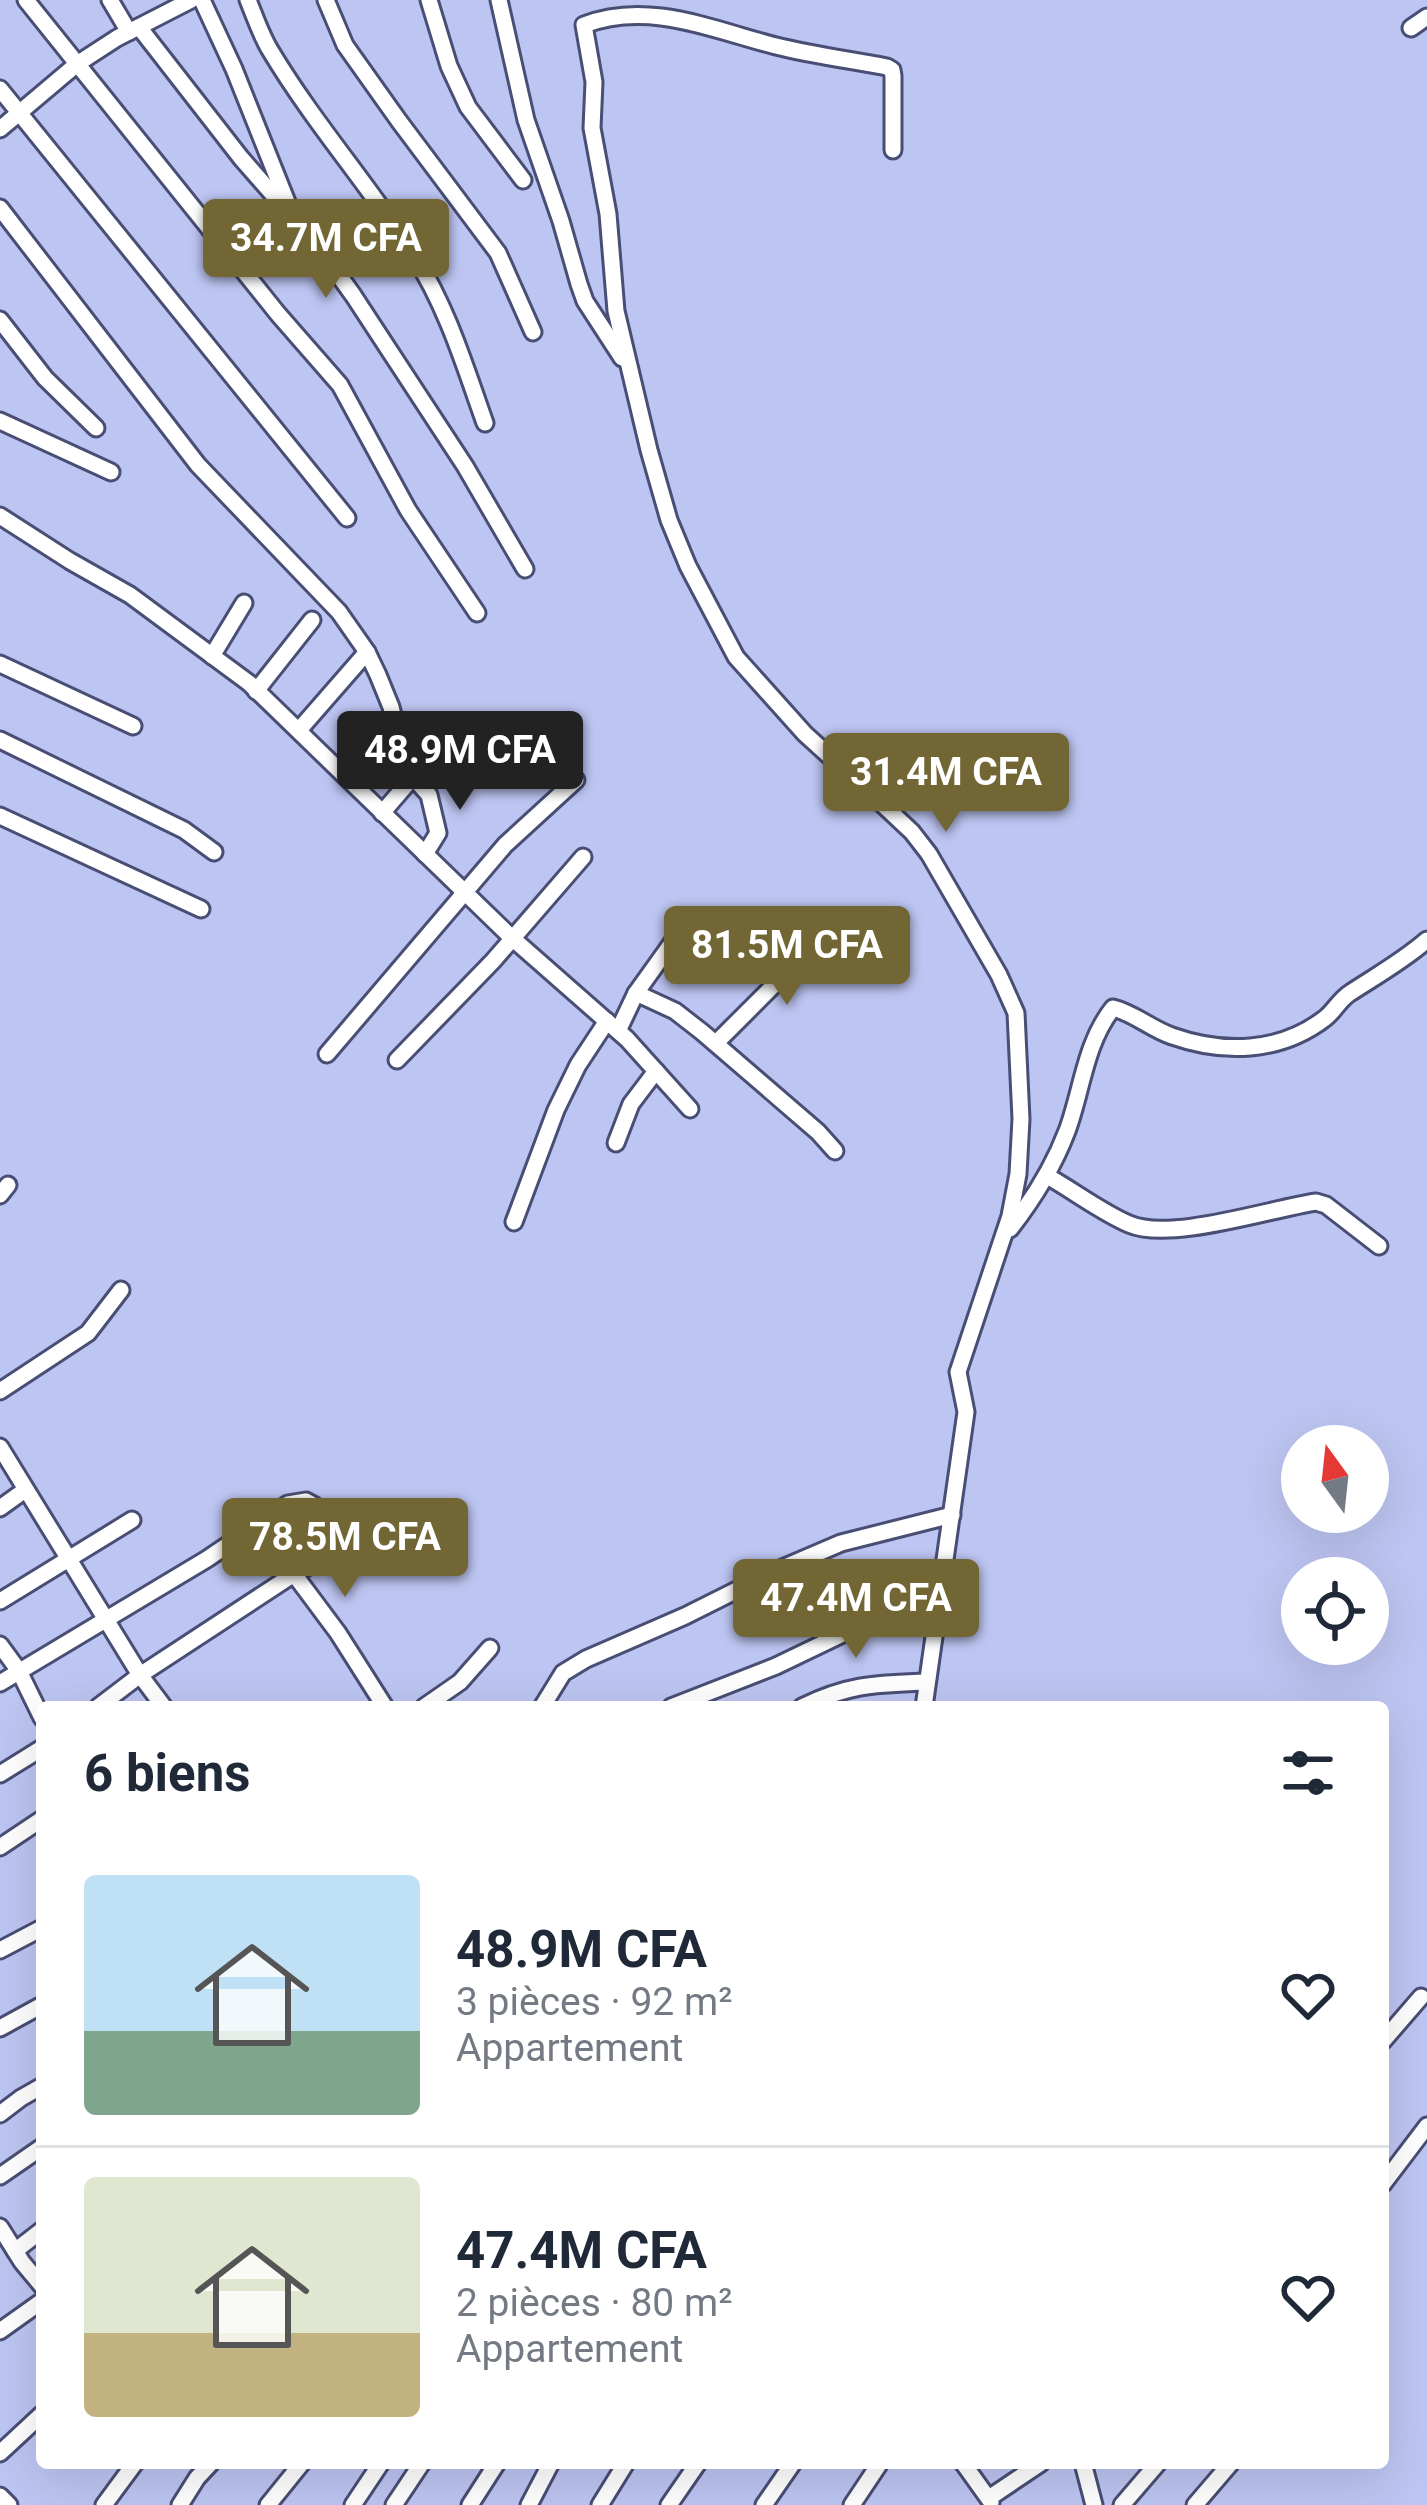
<!DOCTYPE html>
<html lang="fr">
<meta charset="utf-8">
<style>
body{margin:0;font-family:Roboto,sans-serif;background:#f2f2f3;color:#1f2937;height:100vh;display:flex;flex-direction:column;font-size:45px;white-space:nowrap}
*{box-sizing:border-box;margin:0}
p{font-size:39px;color:#747a83}
.icon{flex:none;width:66px;height:66px;fill:none;stroke:currentColor;stroke-width:2;stroke-linecap:round;stroke-linejoin:round}
.map{position:relative;flex:1;overflow:hidden}
.panel{position:absolute;left:36px;top:1701px;width:1353px;height:768px;display:flex;flex-direction:column;background:#fff;border-radius:12px;box-shadow:0 12px 48px #0002}
.panel>*{flex:none}
.needle{width:78px;rotate:345deg}
.tools{position:absolute;left:1281px;top:1425px;display:grid;gap:24px}
.tools a{display:grid;place-items:center;width:108px;height:108px;border-radius:50%;background:#fff;box-shadow:0 12px 48px #0002;font-size:60px}
.price{position:absolute;translate:-50% -102px;padding:0 27px;border-radius:12px;background:#726734;color:#fff;font-size:39px;line-height:78px;filter:drop-shadow(0 3px 6px #0008)}
.price::after{content:'';position:absolute;left:50%;top:72px;width:36px;height:27px;margin-left:-18px;background:inherit;clip-path:polygon(0 0,100% 0,50% 100%)}
.price.current{background:#222;color:#fff}
ul{padding:0;list-style:none}
li{display:flex;align-items:center;gap:36px;height:300px;padding:0 48px}
li+li{border-top:3px solid #e0e1e3}
li span{display:grid;place-items:center;flex:none;width:336px;height:240px;border-radius:12px;color:#555}
li>.icon{margin-inline-start:auto}
span .icon{width:144px;height:144px;fill:#fffc;stroke-width:1}
li b{font-size:51px}
h2{display:flex;justify-content:space-between;align-items:center;height:144px;padding:0 48px;font-size:51px}
.map>svg:first-child{display:block}
</style>
<div class="map">
<svg width="1427" height="2505" viewBox="0 0 1427 2505">
<rect width="100%" height="100%" fill="#bdc5f2"/>
<g fill="none" stroke-linecap="round" stroke-linejoin="round">
<g stroke="#484e74" stroke-width="21">
<g id="minor">
<path d="M 26,0 L 278,314 L 340,385 L 408,510 L 477,613"/>
<path d="M 110,0 L 129,32"/>
<path d="M 202,0 L 234,69 L 287,202"/>
<path d="M 248,0 C 255,17 261,35 270,50 C 313,122 368,184 413,254 C 447,307 464,364 485,423"/>
<path d="M 326,0 L 345,45 L 399,121 L 498,253 L 533,332"/>
<path d="M 429,0 L 449,66 L 468,107 L 523,180"/>
<path d="M 499,0 L 526,120 L 561,221 L 579,284 L 585,301 L 622,358"/>
<path d="M 139,27 L 241,158 L 317,245 L 353,295 L 465,466 L 525,569"/>
<path d="M 1411,28 L 1427,17"/>
<path d="M 0,89 L 347,518"/>
<path d="M 0,129 L 77,64 L 117,38 L 191,0"/>
<path d="M 893,150 L 893,76 L 892,70 L 887,67 C 850,60 812,55 776,46 C 713,30 648,0 584,25 L 594,82 L 592,128 L 608,214 L 616,311 L 649,450 L 669,520 L 688,566 L 736,657 L 805,734 L 880,802 L 912,832 L 929,854 L 999,975 L 1016,1013 L 1021,1119 L 1018,1174 L 1010,1216 L 958,1372 L 966,1412 L 924,1707"/>
<path d="M 0,208 L 198,465 L 339,612 L 367,652 L 378,675 L 391,707 L 402,752 L 413,777 L 429,795 L 438,833 L 425,854"/>
<path d="M 0,320 L 45,378 L 96,428"/>
<path d="M 0,421 L 111,472"/>
<path d="M 0,516 L 70,561 L 130,595 L 249,683 L 512,938 L 627,1039 L 690,1109"/>
<path d="M 212,656 L 244,603"/>
<path d="M 0,664 L 133,726"/>
<path d="M 256,691 L 312,620"/>
<path d="M 299,730 L 367,652"/>
<path d="M 0,740 L 184,830 L 214,852"/>
<path d="M 382,813 L 413,777"/>
<path d="M 0,816 L 201,909"/>
<path d="M 636,993 L 675,1011 L 702,1032 L 818,1132 L 835,1151"/>
<path d="M 618,1031 L 636,993 L 679,933"/>
<path d="M 716,1043 L 823,936"/>
<path d="M 327,1054 L 505,845 L 576,780"/>
<path d="M 397,1060 L 493,961 L 583,857"/>
<path d="M 616,1143 L 631,1104 L 656,1071"/>
<path d="M 1047,1176 C 1074,1191 1101,1212 1129,1224 C 1170,1242 1269,1209 1316,1202 L 1326,1205 L 1379,1246"/>
<path d="M 0,1195 L 8,1185"/>
<path d="M 514,1222 L 556,1110 L 578,1065 L 607,1021"/>
<path d="M 1010,1229 C 1034,1198 1053,1168 1067,1131 C 1082,1091 1085,1043 1113,1008 C 1134,1013 1151,1029 1172,1036 C 1223,1054 1279,1053 1324,1019 C 1334,1012 1339,1000 1350,993 C 1376,976 1403,961 1427,940"/>
<path d="M 0,1391 L 88,1333 L 121,1290"/>
<path d="M 0,1447 L 140,1675 L 164,1707"/>
<path d="M 0,1508 L 25,1490"/>
<path d="M 260,1522 L 294,1574 L 338,1633 L 385,1707"/>
<path d="M 0,1601 L 132,1520"/>
<path d="M 0,1645 L 19,1671 L 42,1718"/>
<path d="M 0,1683 L 207,1559 L 288,1504 L 306,1501 L 315,1506 L 331,1542"/>
<path d="M 98,1707 L 140,1675 L 294,1574 L 375,1531"/>
<path d="M 424,1707 L 460,1682 L 490,1648"/>
<path d="M 542,1707 L 563,1673 L 586,1659 L 685,1616 L 771,1573 L 841,1543 L 952,1515"/>
<path d="M 671,1707 L 776,1666 L 855,1628 L 869,1624 L 936,1619"/>
<path d="M 802,1707 C 848,1684 876,1684 926,1682"/>
<path d="M 0,1774 L 42,1748"/>
<path d="M 0,1847 L 42,1819"/>
<path d="M 0,1950 L 42,1928"/>
<path d="M 0,2028 L 42,2005"/>
<path d="M 1383,2041 L 1421,1997"/>
<path d="M 0,2114 L 21,2098 L 42,2086"/>
<path d="M 0,2176 L 42,2147"/>
<path d="M 1383,2184 L 1427,2126"/>
<path d="M 0,2227 L 22,2262 L 42,2286"/>
<path d="M 15,2251 L 42,2230"/>
<path d="M 0,2331 L 42,2301"/>
<path d="M 0,2453 L 42,2414"/>
<path d="M 963,2463 L 991,2502"/>
<path d="M 1083,2463 L 1094,2505"/>
<path d="M 0,2496 L 9,2505"/>
<path d="M 989,2498 L 1041,2463"/>
<path d="M 104,2505 L 135,2463"/>
<path d="M 180,2505 L 197,2478 L 211,2463"/>
<path d="M 268,2505 L 302,2463"/>
<path d="M 353,2505 L 381,2463"/>
<path d="M 394,2505 L 422,2463"/>
<path d="M 470,2505 L 497,2463"/>
<path d="M 529,2505 L 551,2463"/>
<path d="M 600,2505 L 626,2463"/>
<path d="M 669,2505 L 698,2463"/>
<path d="M 764,2505 L 793,2463"/>
<path d="M 852,2505 L 880,2463"/>
<path d="M 1122,2505 L 1158,2463"/>
<path d="M 1195,2505 L 1231,2463"/>
</g>
</g>
<use href="#minor" stroke="#fff" stroke-width="15"/>
</g>
</svg>
<div class="tools">
<a><svg class="needle" viewBox="-14 -14 28 28"><path d="M0-13l5 13h-10z" fill="#e53935"/><path d="M0 13l5-13h-10z" fill="#747a83"/></svg></a>
<a><svg class="icon" aria-label="locate" viewBox="0 0 24 24"><circle cx="12" cy="12" r="6"/><path d="M12 2v4M12 18v4M2 12h4M18 12h4"/></svg></a>
</div>
<b class="price" style="left:326px;top:301px">34.7M CFA</b>
<b class="price current" style="left:460px;top:813px">48.9M CFA</b>
<b class="price" style="left:946px;top:835px">31.4M CFA</b>
<b class="price" style="left:787px;top:1008px">81.5M CFA</b>
<b class="price" style="left:345px;top:1600px">78.5M CFA</b>
<b class="price" style="left:856px;top:1661px">47.4M CFA</b>
<section class="panel">
<h2>6 biens<svg class="icon" aria-label="filters" viewBox="0 0 24 24"><path d="M4 7h16M4 17h16"/><circle cx="9" cy="7" r="2"/><circle cx="15" cy="17" r="2"/></svg></h2>
<ul>
<li><span style="background:linear-gradient(#bfe0f5 65%,#7fa58c 0)"><svg class="icon" aria-label="home" viewBox="0 0 24 24"><path d="M3 11l9-7 9 7M6 9v11h12V9"/></svg></span><div><b>48.9M CFA</b><p>3 pièces · 92 m²</p><p>Appartement</p></div><svg class="icon" aria-label="heart" viewBox="0 0 24 24"><path d="M12 20l-8-8c-3-5 5-10 8-4 3-6 11-1 8 4z"/></svg></li>
<li><span style="background:linear-gradient(#dfe7d0 65%,#c2b280 0)"><svg class="icon" aria-label="home" viewBox="0 0 24 24"><path d="M3 11l9-7 9 7M6 9v11h12V9"/></svg></span><div><b>47.4M CFA</b><p>2 pièces · 80 m²</p><p>Appartement</p></div><svg class="icon" aria-label="heart" viewBox="0 0 24 24"><path d="M12 20l-8-8c-3-5 5-10 8-4 3-6 11-1 8 4z"/></svg></li>
</ul>
</section>
</div>
